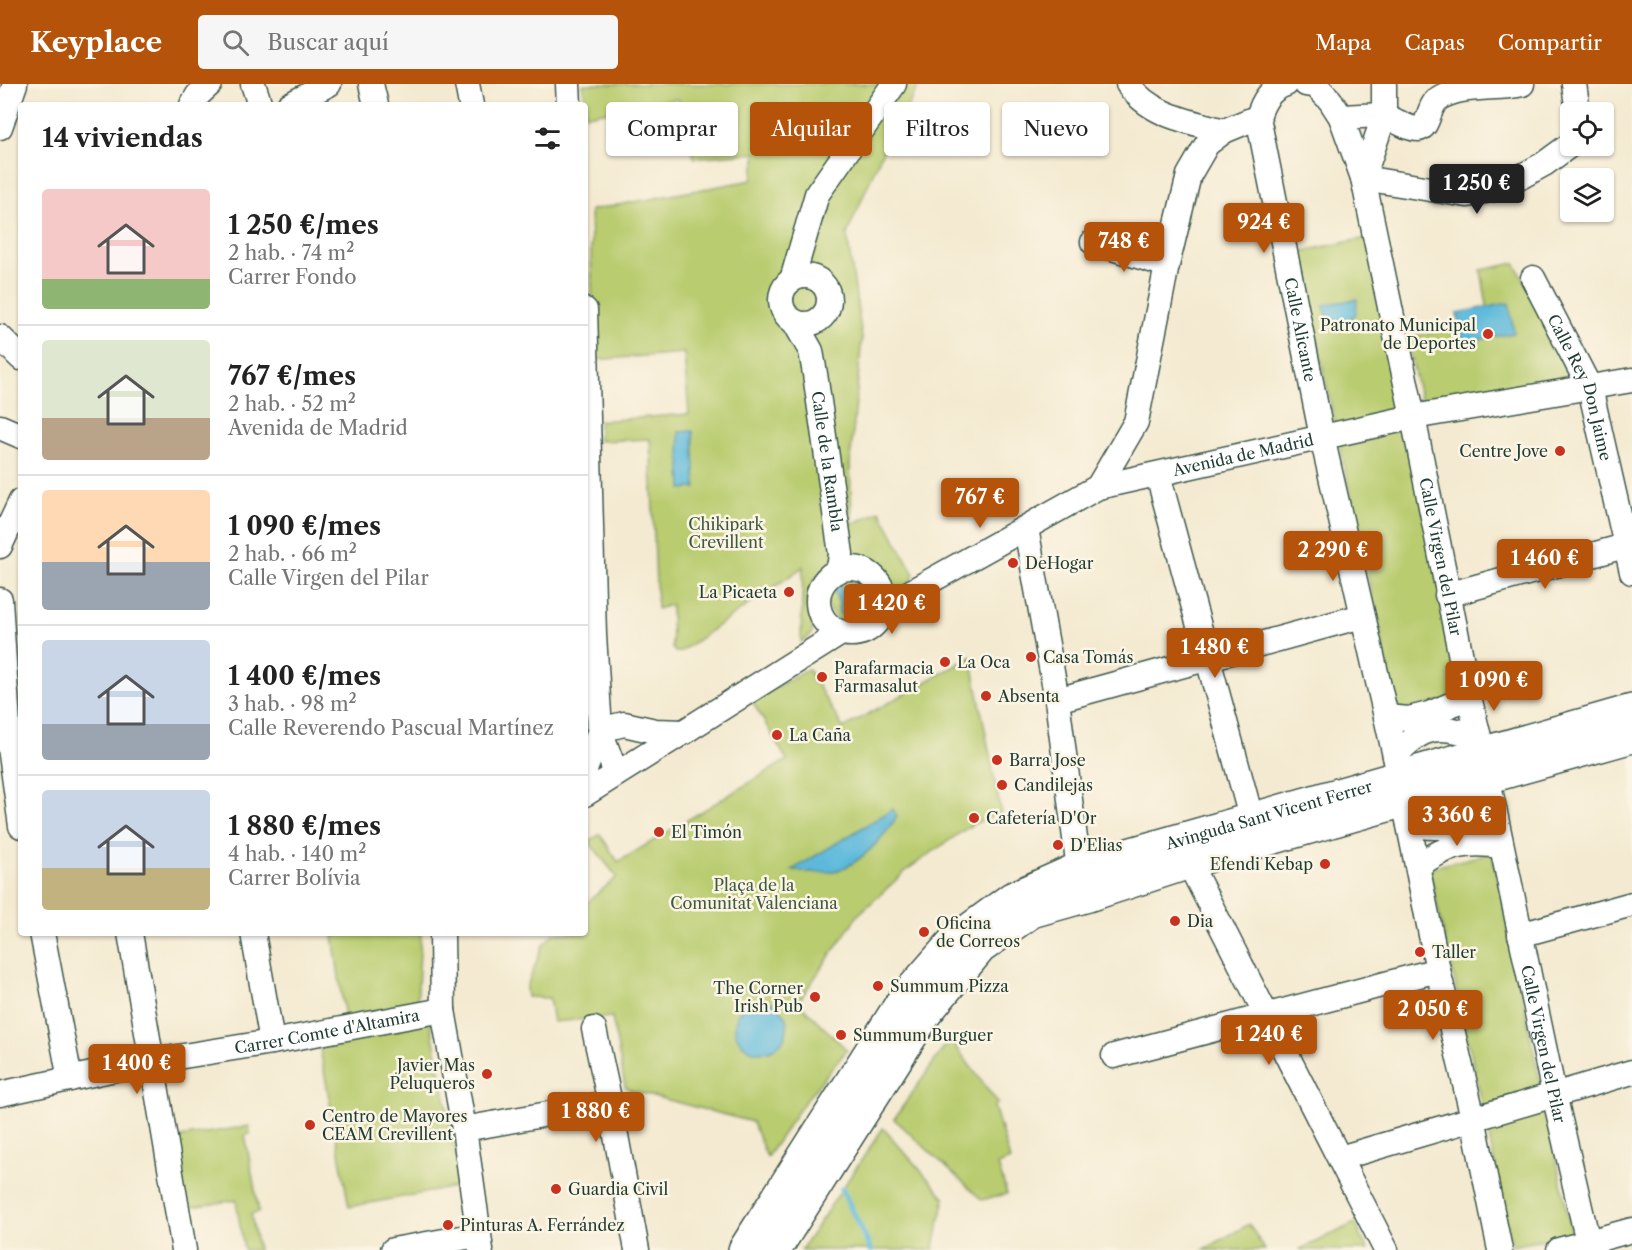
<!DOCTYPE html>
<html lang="es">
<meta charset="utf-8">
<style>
body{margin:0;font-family:"Libre Caslon Text",serif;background:#f6f6f6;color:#222;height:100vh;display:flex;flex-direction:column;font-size:22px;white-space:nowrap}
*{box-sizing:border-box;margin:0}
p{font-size:20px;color:#767676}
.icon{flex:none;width:33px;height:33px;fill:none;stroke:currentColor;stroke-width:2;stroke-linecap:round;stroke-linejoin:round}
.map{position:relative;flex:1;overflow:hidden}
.drawer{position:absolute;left:18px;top:18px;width:570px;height:834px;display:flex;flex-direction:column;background:#fff;border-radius:6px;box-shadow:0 2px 4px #0004}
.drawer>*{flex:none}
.hud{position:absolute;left:606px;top:18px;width:570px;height:54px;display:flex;gap:12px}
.tools{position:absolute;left:1560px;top:18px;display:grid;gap:12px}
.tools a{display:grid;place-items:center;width:54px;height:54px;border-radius:6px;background:#fff;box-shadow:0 2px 4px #0004;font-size:30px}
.price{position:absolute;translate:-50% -51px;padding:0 14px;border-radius:6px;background:#b45309;color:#fff;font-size:20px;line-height:39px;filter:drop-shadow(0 2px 3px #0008)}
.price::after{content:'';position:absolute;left:50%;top:36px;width:18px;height:14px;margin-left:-9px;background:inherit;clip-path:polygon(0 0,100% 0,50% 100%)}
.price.on{background:#222;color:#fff}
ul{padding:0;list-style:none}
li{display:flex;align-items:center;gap:18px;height:150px;padding:0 24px}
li+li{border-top:2px solid #e0e0e0}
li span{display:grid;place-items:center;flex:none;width:168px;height:120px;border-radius:6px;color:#555}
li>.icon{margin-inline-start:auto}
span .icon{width:72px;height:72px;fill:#fffc;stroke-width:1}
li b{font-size:26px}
h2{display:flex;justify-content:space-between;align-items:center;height:72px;padding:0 24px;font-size:26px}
.tag{padding:0 21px;border-radius:6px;background:#fff;box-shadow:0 2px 4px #0004;font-size:21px;line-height:54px}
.tag.on{background:#b45309;color:#fff}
header{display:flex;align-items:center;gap:36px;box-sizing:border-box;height:84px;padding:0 30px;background:#b45309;color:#fff}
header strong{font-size:28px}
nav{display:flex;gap:33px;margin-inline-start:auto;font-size:21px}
.search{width:420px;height:54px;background:#f6f6f6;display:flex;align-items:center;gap:15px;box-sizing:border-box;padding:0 21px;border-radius:6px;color:#767676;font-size:22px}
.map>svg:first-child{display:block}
</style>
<header>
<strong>Keyplace</strong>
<div class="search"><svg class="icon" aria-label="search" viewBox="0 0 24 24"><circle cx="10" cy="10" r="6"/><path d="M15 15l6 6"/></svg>Buscar aquí</div>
<nav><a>Mapa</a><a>Capas</a><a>Compartir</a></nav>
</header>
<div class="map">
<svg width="1632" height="1166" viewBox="0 0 1632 1166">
<rect width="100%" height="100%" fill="#fcf5e5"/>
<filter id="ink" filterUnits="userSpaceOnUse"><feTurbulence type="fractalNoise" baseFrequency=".0167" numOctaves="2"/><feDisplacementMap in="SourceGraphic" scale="12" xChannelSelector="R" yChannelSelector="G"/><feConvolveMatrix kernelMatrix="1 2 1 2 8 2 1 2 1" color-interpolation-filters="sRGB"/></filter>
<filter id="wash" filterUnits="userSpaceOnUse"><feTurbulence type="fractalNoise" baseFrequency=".008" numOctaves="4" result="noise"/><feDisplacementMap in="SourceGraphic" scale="24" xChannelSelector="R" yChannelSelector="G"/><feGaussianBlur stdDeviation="1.35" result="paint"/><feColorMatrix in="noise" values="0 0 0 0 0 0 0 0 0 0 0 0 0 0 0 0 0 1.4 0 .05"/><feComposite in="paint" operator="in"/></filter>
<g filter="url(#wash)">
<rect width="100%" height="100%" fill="#f4ead1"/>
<g fill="#b9cc6f" stroke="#6c8452" stroke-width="1.5">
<path d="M 583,0 L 920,0 L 880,73 L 847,150 L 862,254 L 850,380 L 852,440 L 880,427 L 914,490 L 907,503 L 892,514 C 889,501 885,490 874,482 C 864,475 854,474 843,477 C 821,483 807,496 809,521 C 810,531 817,543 809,553 C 807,555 804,556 801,558 L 803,483 L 680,568 L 675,568 L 672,564 L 671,521 L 657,525 L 650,355 L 599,357 L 599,337 L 689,330 L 684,269 L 594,276 L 590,126 L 752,96 L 756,69 L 694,74 L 680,18 L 678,15 L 586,31 Z"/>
<path d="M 1367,154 L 1463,613 L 1397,627 L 1298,168 Z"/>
<path d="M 1515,179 L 1570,283 L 1567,294 L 1422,323 L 1407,253 L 1490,238 L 1481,186 Z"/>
<circle cx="851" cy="515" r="24"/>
<path d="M 971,573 L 1001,729 L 973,740 L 908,785 L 858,831 L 798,918 L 847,966 L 805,1017 L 767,1073 L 752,1038 L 630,1006 L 625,1002 L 612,933 L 553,938 L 549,914 L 527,913 L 526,905 L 543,861 L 554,849 L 585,849 L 585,820 L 617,793 L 589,758 L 600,750 L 618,778 L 787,676 L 752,617 L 808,585 L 843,644 Z"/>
<path d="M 1492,769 L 1572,1150 L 1512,1162 L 1480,1010 L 1429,784 Z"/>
<path d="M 354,849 L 421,849 L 417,921 L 345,934 L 333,852 Z"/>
<path d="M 430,936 L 462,1102 L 349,1123 L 319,959 Z"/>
<path d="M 950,955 L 998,1019 L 994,1022 L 1010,1076 L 998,1081 L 1007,1110 L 982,1116 L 894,1035 Z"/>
<path d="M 249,1042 L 250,1050 L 245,1051 L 259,1128 L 251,1130 L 258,1166 L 244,1166 L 236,1116 L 180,1125 L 167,1055 Z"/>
<path d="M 883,1044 L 945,1114 L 933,1166 L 801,1166 Z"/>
<path d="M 1355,1139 L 1368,1166 L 1299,1166 Z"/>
<path d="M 1249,1140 L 1265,1166 L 1203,1166 Z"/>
</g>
<g fill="#5db9db" stroke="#3e7b88" stroke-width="1.5">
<path d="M 1357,215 L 1356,230 L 1345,239 L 1329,235 L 1323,221 Z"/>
<path d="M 1509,219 L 1514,249 L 1462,259 L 1457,229 Z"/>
<path d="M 693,347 L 696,404 L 682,405 L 679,348 Z"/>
<path d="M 860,498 L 864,502 L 863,515 L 867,519 L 867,526 L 861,529 C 851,527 853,528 844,532 L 839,529 L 838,523 L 840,521 L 834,507 C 836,503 838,501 843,501 L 846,503 L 852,502 L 854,499 Z"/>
<path d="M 893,725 L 897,732 C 885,752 859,782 834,787 C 821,790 805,788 792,786 Z"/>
<circle cx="761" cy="942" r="26"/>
</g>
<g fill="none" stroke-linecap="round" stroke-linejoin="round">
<path stroke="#5db9db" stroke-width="6" d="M 842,1105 L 871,1166"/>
</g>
</g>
<g filter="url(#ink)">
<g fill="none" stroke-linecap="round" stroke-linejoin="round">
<g stroke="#3f574c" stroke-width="27">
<g id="minor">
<path d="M 253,0 L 260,21"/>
<path d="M 371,0 L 376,21"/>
<path d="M 467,0 L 471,21"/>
<path d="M 568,0 L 569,21"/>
<path d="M 1128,0 C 1150,32 1189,37 1224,47"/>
<path id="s1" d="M 1286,0 C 1270,5 1263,17 1258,33 L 1322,353 L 1395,672 L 1438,886 L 1473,1034 L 1500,1166"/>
<path id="s2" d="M 1306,0 L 1315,1 L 1330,16 L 1341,33 L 1363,94 L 1413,333 L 1469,613 L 1479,653 L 1554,1010 L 1588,1158"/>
<path d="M 1384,0 L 1384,32 L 1363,94 L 1467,111 L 1502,103 L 1544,80 L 1570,61"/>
<path d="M 1574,0 L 1578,28"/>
<path d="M 192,21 L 198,11 L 210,0"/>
<path d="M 289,21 L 329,0"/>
<path d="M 1341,33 C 1354,33 1370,30 1383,32 C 1394,34 1406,45 1418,45 C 1430,44 1427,20 1441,13 C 1466,0 1496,6 1522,0"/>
<path d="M 0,43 L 15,0"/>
<path d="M 1093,158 L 1167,181"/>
<circle cx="805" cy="216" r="24"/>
<path id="s3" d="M 1533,194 L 1590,304 L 1632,488"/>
<path d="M 792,196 L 817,110 L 894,0"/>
<path d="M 585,226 L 594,551 L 600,646 L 585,686"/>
<path id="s4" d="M 794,237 L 811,267 L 815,290 L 841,470 L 839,486"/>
<path d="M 0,253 L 21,274"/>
<path d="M 0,343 L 21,352"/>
<path d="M 1158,391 L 1252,737"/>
<path d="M 1098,403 L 1136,338 L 1167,181 L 1189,91 L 1207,60 L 1224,47 L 1258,33"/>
<path d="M 1026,444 L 1057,616 L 1079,785 L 1084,800"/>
<path d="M 0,462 L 21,417"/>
<circle cx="851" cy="517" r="33"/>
<path d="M 1447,511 L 1632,460"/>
<path d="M 0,516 L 9,656 L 21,742"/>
<path id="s5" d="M 884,523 L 1098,403 L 1413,333 L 1632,296"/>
<path d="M 1057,616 L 1362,532"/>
<path d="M 1386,633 L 1409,635 L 1429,630 L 1469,613"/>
<path d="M 1395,672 C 1423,640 1440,640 1479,653"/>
<path d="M 616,690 L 600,646 L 624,640 L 655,647 L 685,648"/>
<path d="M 585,710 L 841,549"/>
<path d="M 1409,740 C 1448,748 1460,741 1492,720"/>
<path d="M 1189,779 L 1386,1166"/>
<path d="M 1418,782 C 1446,761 1467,757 1501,762"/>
<path d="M 42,849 L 70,995"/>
<path d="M 130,849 L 184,1166"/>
<path d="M 253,849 L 272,958"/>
<path d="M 442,849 L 443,926 L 464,1045 L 481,1166"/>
<path d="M 1520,851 L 1632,820"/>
<path d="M 594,945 L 610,1019 L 637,1166"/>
<path d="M 1114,972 L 1438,886"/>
<path id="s6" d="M 0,1010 L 152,977 L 272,958 L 443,926"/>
<path d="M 464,1045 L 610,1019"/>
<path d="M 1340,1074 L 1632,988"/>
<path d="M 393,1166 L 478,1151"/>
<path d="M 1559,1166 L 1632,1146"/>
</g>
</g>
<g stroke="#3f574c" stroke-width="36">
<g id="highway">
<path id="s7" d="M 745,1166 L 906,913 L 955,857 L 1012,815 L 1079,785 L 1632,627"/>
<path d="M 774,1166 L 925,929 L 980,863 L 1031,827 L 1088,811 L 1217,769 L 1632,652"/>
</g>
</g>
<use href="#minor" stroke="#fff" stroke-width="24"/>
<use href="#highway" stroke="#fff" stroke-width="33"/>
</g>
</g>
<g fill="#c8321e" stroke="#fcf5e5" stroke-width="2">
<circle cx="1488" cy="250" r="6"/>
<circle cx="1560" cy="367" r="6"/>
<circle cx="1013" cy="479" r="6"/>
<circle cx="789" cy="508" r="6"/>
<circle cx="1031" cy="573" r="6"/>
<circle cx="945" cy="578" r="6"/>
<circle cx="822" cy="593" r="6"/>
<circle cx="986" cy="612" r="6"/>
<circle cx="777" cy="651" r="6"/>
<circle cx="997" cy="676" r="6"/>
<circle cx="1002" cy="701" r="6"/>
<circle cx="974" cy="734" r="6"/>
<circle cx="659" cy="748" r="6"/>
<circle cx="1058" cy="761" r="6"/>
<circle cx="1325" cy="780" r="6"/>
<circle cx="1175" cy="837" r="6"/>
<circle cx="924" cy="848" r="6"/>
<circle cx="1420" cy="868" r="6"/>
<circle cx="878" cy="902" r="6"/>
<circle cx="815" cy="913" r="6"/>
<circle cx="841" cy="951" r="6"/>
<circle cx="487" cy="990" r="6"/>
<circle cx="310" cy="1041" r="6"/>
<circle cx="556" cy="1105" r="6"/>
<circle cx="448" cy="1141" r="6"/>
</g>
<g text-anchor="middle" stroke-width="5" stroke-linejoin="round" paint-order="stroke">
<g font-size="16" fill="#1f3d34" stroke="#fcf5e5" text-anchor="start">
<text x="1476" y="247" text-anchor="end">Patronato Municipal<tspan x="1476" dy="18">de Deportes</tspan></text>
<text x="1548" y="373" text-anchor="end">Centre Jove</text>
<text x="1025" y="485">DeHogar</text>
<text x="777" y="514" text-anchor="end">La Picaeta</text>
<text x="1043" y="579">Casa Tomás</text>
<text x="957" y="584">La Oca</text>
<text x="834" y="590">Parafarmacia<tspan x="834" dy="18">Farmasalut</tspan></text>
<text x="998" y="618">Absenta</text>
<text x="789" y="657">La Caña</text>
<text x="1009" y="682">Barra Jose</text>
<text x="1014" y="707">Candilejas</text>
<text x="986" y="740">Cafetería D'Or</text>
<text x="671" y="754">El Timón</text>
<text x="1070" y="767">D'Elias</text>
<text x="1313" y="786" text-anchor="end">Efendi Kebap</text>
<text x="1187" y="843">Dia</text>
<text x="936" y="845">Oficina<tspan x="936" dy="18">de Correos</tspan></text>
<text x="1432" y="874">Taller</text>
<text x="890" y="908">Summum Pizza</text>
<text x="803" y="910" text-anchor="end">The Corner<tspan x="803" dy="18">Irish Pub</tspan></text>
<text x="853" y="957">Summum Burguer</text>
<text x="475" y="987" text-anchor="end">Javier Mas<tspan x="475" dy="18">Peluqueros</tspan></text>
<text x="322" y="1038">Centro de Mayores<tspan x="322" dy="18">CEAM Crevillent</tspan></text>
<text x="568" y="1111">Guardia Civil</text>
<text x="460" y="1147">Pinturas A. Ferrández</text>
</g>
<g font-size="16" fill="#1f3d34" stroke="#fcf5e5">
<text dy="6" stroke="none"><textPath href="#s1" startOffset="262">Calle Alicante</textPath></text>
<text dy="6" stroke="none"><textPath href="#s3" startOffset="120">Calle Rey Don Jaime</textPath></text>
<text dy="6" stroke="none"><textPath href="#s5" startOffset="394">Avenida de Madrid</textPath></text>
<text dy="6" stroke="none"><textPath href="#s4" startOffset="146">Calle de la Rambla</textPath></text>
<text dy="6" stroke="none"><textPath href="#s2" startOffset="502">Calle Virgen del Pilar</textPath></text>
<text dy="6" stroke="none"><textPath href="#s7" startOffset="716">Avinguda Sant Vicent Ferrer</textPath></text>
<text dy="6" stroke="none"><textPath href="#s6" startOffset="333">Carrer Comte d'Altamira</textPath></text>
<text dy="6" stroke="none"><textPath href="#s2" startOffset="1000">Calle Virgen del Pilar</textPath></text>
</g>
<g font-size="16" fill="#3e5a40" stroke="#fcf5e5">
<text x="726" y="446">Chikipark<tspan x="726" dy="18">Crevillent</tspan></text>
<text x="754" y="807">Plaça de la<tspan x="754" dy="18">Comunitat Valenciana</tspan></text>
</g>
</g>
</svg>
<div class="tools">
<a><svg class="icon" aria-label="locate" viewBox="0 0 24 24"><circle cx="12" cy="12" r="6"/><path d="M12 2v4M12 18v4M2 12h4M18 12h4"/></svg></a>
<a><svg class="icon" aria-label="layers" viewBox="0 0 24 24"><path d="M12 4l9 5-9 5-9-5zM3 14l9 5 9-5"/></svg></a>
</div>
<b class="price on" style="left:1477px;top:131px">1 250 €</b>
<b class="price" style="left:1264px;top:170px">924 €</b>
<b class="price" style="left:1124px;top:189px">748 €</b>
<b class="price" style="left:980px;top:445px">767 €</b>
<b class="price" style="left:1333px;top:498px">2 290 €</b>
<b class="price" style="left:1545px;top:506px">1 460 €</b>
<b class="price" style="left:892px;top:551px">1 420 €</b>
<b class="price" style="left:1215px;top:595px">1 480 €</b>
<b class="price" style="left:1494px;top:628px">1 090 €</b>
<b class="price" style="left:1457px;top:763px">3 360 €</b>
<b class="price" style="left:1433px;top:957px">2 050 €</b>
<b class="price" style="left:1269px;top:982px">1 240 €</b>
<b class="price" style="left:137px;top:1011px">1 400 €</b>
<b class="price" style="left:596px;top:1059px">1 880 €</b>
<div class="hud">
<a class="tag">Comprar</a>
<a class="tag on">Alquilar</a>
<a class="tag">Filtros</a>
<a class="tag">Nuevo</a>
</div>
<section class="drawer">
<h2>14 viviendas<svg class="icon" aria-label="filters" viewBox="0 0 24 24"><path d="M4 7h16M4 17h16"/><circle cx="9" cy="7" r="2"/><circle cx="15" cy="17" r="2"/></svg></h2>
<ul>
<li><span style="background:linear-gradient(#f6c9c9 75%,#8fb573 0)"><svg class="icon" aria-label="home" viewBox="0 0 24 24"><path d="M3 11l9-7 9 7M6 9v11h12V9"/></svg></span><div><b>1 250 €/mes</b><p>2 hab. · 74 m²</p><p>Carrer Fondo</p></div></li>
<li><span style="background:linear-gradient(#dfe7d0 65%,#b9a48a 0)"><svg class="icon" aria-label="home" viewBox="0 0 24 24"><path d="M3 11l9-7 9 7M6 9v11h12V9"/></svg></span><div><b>767 €/mes</b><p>2 hab. · 52 m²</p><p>Avenida de Madrid</p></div></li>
<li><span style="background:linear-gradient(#ffd9b3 60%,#9aa5b1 0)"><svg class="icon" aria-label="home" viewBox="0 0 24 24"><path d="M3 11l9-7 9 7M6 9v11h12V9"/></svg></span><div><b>1 090 €/mes</b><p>2 hab. · 66 m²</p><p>Calle Virgen del Pilar</p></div></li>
<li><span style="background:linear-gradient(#c9d6e8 70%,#9aa5b1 0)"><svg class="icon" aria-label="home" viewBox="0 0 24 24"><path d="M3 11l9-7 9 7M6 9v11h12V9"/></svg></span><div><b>1 400 €/mes</b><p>3 hab. · 98 m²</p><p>Calle Reverendo Pascual Martínez</p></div></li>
<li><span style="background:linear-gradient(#c9d6e8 65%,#c2b280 0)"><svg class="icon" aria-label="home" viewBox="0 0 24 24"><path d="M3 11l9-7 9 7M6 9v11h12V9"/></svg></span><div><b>1 880 €/mes</b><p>4 hab. · 140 m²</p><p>Carrer Bolívia</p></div></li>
</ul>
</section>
</div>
